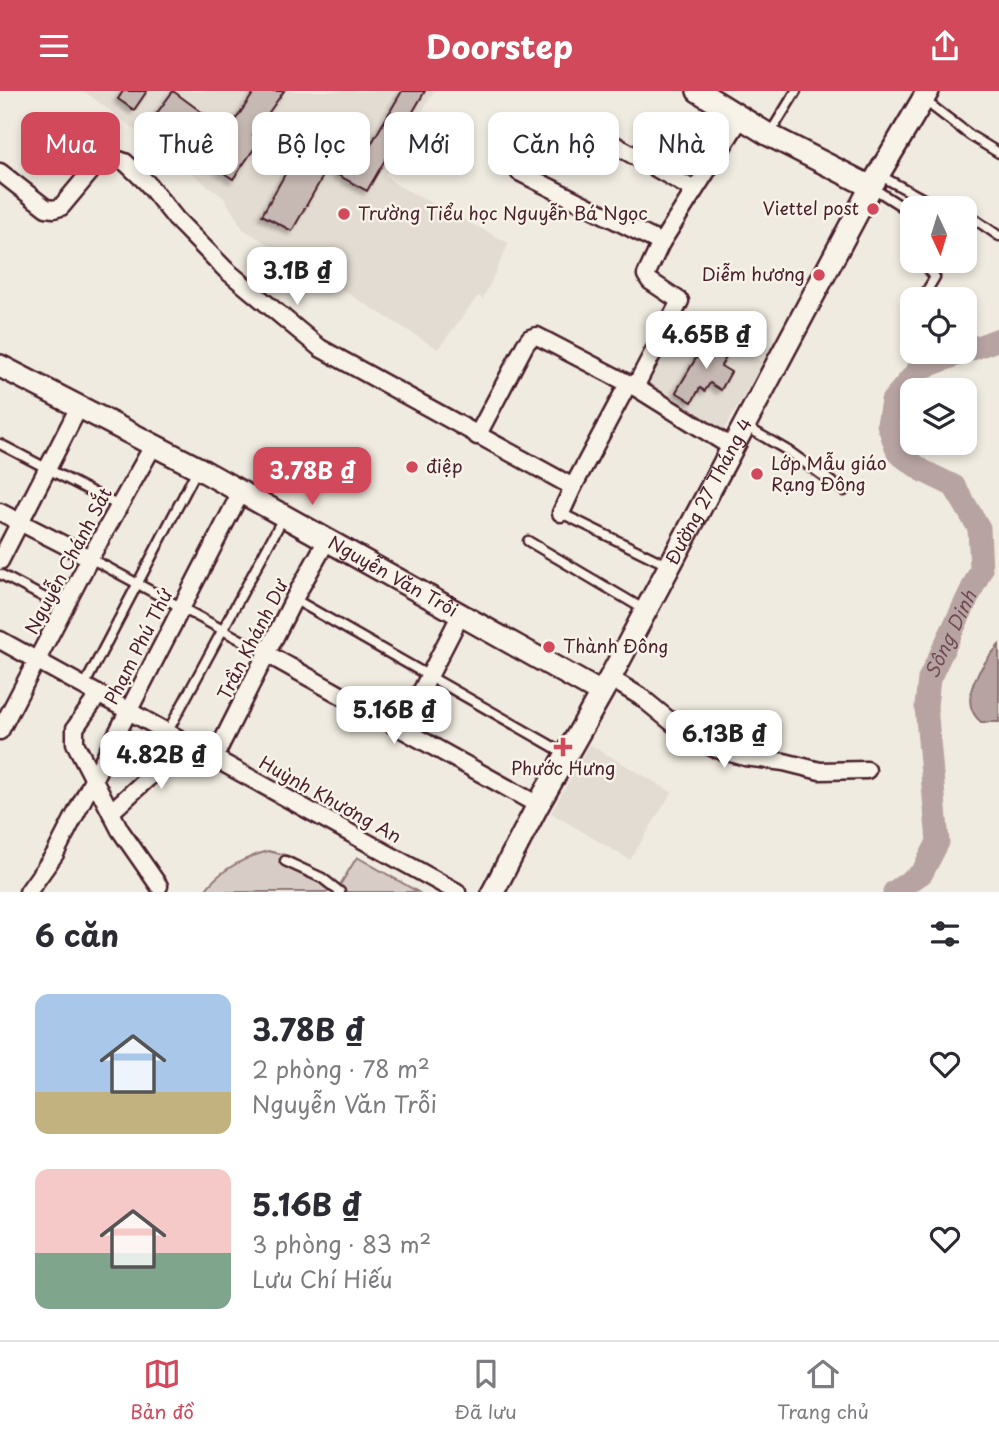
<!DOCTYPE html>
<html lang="vi">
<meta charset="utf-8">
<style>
body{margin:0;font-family:"Playpen Sans",sans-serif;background:#f7f7f7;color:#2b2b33;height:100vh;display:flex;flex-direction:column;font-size:26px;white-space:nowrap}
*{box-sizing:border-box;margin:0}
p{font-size:23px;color:#7c7c81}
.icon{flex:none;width:38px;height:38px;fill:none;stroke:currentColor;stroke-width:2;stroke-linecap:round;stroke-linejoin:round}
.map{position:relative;height:801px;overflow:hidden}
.side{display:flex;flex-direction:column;background:#fff;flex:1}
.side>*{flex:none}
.hud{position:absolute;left:21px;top:21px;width:957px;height:63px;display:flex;gap:14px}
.needle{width:46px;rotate:176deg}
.fabs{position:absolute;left:900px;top:105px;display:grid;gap:14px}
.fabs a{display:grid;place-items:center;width:77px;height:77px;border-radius:14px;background:#fff;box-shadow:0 4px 10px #0003;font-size:35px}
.price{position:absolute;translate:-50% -60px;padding:0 16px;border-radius:14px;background:#fff;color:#222;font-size:23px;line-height:46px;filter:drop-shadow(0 2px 4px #0008)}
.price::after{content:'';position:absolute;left:50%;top:42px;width:21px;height:16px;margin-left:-10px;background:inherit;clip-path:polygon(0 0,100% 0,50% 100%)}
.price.active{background:#d1495b;color:#fff}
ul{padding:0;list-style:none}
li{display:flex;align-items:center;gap:21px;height:175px;padding:0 35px}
li span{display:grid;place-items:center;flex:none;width:196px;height:140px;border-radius:14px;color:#555}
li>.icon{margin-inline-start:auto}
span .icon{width:84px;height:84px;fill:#fffc;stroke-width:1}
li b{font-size:30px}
h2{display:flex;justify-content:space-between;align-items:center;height:84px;padding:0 35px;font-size:30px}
.tag{padding:0 24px;border-radius:14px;background:#fff;box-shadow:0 4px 10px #0003;font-size:24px;line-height:63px}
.tag.active{background:#d1495b;color:#fff}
header{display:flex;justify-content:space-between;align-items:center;height:91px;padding:0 35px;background:#d1495b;color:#fff;font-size:32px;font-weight:700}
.tab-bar{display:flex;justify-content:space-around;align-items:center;height:98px;border-top:2px solid #e1e1e2;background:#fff;font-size:19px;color:#7c7c81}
.tab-bar a{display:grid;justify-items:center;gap:4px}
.tab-bar .active{color:#d1495b}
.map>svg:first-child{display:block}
</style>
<header><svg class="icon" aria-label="menu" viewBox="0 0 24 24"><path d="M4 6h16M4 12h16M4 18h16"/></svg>Doorstep<svg class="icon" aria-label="share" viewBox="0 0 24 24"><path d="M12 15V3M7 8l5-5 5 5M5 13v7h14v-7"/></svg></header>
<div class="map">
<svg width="999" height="801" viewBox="0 0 999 801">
<defs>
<filter id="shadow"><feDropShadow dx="-3.5" dy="3.5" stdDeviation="2" flood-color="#0004"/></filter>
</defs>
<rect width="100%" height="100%" fill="#f0ebe0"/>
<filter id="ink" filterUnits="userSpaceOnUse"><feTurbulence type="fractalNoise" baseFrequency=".0143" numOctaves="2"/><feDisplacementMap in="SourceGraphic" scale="14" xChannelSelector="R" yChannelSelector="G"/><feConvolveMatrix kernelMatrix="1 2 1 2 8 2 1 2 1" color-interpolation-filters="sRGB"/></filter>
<g filter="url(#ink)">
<g fill="#e3dcd2">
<path d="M 84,0 L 434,0 L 385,84 L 395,93 L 509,152 L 483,208 L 478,205 L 438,258 L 243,138 L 224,107 Z"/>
<path d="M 685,224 L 764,272 L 721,343 L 642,295 Z"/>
<path d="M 589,653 L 672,701 L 630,769 L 551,722 Z"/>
</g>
<path fill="#d8cdc6" stroke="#917678" stroke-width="2" d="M 268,760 L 289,765 L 340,794 L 357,766 L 418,801 L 204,801 C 218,780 244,767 268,760 Z"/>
<path fill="#b7a4a2" stroke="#8b6f72" stroke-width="2" d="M 999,554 L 999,631 L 981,631 C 955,609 982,573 999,554 Z"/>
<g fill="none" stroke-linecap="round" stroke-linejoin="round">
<path stroke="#b7a4a2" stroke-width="23" id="s1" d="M 894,801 L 922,782 L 938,751 L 926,615 L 929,588 L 981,479 L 979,437 L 954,395 L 923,380 L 898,362 L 888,333 L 892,310 L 919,278 L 999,248"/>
</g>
<g fill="#c6b8b3" stroke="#4a1f2b" stroke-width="2" filter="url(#shadow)">
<path d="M 123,0 L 147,0 L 134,19 L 118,8 Z"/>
<path d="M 173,0 L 226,39 L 232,30 L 234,31 L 255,0 L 284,0 L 253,44 L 260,49 L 233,88 L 193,61 L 191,64 L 149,33 Z"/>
<path d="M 402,0 L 425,0 L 367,100 L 327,78 L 292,140 L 262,124 L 293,69 L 302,74 L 317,48 L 360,72 Z"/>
<path d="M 708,247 L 729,260 L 721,275 L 731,281 L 721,299 L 710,292 L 705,300 L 700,297 L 692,311 L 676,301 Z"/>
</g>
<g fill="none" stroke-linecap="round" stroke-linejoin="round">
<g stroke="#4a1f2b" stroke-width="13">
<g id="lane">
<path d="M 924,9 L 971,45 L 999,62"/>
<path d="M 769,44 L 796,0"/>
<path d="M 881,85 L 940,117"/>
<path d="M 873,97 L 912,122"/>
<path d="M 944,117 L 947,111 L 959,117"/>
<path d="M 964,121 L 999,145"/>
<path d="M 922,208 L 935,186 L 929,179 L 932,170"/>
<path d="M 745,335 L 790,361 L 844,400"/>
<path d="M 0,353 L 119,415"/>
<path d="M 561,422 L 669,475"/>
<path d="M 528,450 L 645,519"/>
<path d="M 90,467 L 267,563"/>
<path d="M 0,483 L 64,517"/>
<path d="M 294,508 L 566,663"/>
<path d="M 84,595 L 198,377"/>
<path d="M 168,640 L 283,427"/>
<path d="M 285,770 L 322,787 L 340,801"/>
</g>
</g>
<g stroke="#4a1f2b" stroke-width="21">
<g id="street">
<path d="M 596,43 L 694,99"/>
<path d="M 0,81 L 46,117 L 54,118 L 61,116 L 97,73 L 107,68 L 116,68 L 125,71 L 147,92 L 176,128 L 226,179 L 320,257 L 573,396 L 561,422"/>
<path d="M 519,81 L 661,152"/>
<path d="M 635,296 L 680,210 L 650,190 L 646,184 L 661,152 L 740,28"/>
<path d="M 477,345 L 525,254 L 530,247 L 537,245 L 635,296 L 733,357"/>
<path d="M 573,396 L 628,293"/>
<path d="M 0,421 L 90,467"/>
<path d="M 0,470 L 79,316"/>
<path d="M 0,549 L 457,801"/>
<path d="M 267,563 L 538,714"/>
<path d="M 610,587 L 641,606 L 686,643 L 716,658 L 745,666 L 784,671 L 820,680 L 867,679"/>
<path d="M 99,603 L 75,637 L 75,652 L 120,739 L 159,795"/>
<path d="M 402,638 L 461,523"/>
<path d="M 0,640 L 90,467 L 153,355"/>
<path d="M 214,667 L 294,508 L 327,449"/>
<path d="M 111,721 L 187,651"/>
<path d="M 28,801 L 55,763 L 241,401"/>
</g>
</g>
<g stroke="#4a1f2b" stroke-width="26">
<g id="secondary">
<path d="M 698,0 L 769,44 L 871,96"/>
<path id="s2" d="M 0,275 L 198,377 L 601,602"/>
<path id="s3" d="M 493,801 L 538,714 L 610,587 L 871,96 L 928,0"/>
</g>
</g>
<use href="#lane" stroke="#f7f3e8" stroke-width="8"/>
<use href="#street" stroke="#f7f3e8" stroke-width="16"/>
<use href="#secondary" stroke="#f7f3e8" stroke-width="21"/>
</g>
</g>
<g fill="#d1495b" stroke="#f7f3e8" stroke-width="2.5">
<circle cx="873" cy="118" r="7"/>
<circle cx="344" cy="123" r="7"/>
<circle cx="819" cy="184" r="7"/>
<circle cx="412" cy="376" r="7"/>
<circle cx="757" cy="383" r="7"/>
<circle cx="549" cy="556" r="7"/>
<path d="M559.5 645.5h7v7h7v7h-7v7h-7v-7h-7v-7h7z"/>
</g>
<g text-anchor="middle" stroke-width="5" stroke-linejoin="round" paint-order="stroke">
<g font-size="18" fill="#4a1f2b" stroke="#f7f3e8" text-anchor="start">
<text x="859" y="124" text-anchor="end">Viettel post</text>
<text x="358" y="129">Trường Tiểu học Nguyễn Bá Ngọc</text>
<text x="805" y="190" text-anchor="end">Diễm hương</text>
<text x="771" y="379">Lớp Mẫu giáo<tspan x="771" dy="21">Rạng Đông</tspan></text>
<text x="426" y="382">điệp</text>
<text x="563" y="562">Thành Đông</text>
<text x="563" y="684" text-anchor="middle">Phước Hưng</text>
</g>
<g font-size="18" fill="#4a1f2b" stroke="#f7f3e8">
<text dy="6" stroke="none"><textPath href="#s3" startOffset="455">Đường 27 Tháng 4</textPath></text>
<text transform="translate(69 470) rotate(-62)" y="6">Nguyễn Chánh Sắt</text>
<text dy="6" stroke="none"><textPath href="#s2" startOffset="446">Nguyễn Văn Trỗi</textPath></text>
<text transform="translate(253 549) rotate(-63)" y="6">Trần Khánh Dư</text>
<text transform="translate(139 556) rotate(-63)" y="6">Phạm Phú Thứ</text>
<text transform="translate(330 709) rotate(29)" y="6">Huỳnh Khương An</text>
</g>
<g font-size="19" font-style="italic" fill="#704e55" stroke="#f7f3e8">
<text dy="7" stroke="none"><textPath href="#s1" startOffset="282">Sông Dinh</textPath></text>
</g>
</g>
</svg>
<div class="fabs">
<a><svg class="needle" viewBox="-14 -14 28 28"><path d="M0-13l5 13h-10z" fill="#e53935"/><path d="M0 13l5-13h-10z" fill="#7c7c81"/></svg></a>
<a><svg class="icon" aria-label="locate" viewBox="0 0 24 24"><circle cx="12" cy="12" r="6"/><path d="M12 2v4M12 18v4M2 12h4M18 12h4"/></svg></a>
<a><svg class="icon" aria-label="layers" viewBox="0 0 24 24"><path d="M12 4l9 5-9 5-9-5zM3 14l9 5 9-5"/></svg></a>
</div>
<b class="price" style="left:297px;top:216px">3.1B ₫</b>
<b class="price" style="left:706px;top:280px">4.65B ₫</b>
<b class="price active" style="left:312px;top:416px">3.78B ₫</b>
<b class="price" style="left:394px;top:655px">5.16B ₫</b>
<b class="price" style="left:724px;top:679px">6.13B ₫</b>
<b class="price" style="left:161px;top:700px">4.82B ₫</b>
<div class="hud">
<a class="tag active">Mua</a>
<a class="tag">Thuê</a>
<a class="tag">Bộ lọc</a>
<a class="tag">Mới</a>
<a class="tag">Căn hộ</a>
<a class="tag">Nhà</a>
</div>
</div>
<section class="side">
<h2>6 căn<svg class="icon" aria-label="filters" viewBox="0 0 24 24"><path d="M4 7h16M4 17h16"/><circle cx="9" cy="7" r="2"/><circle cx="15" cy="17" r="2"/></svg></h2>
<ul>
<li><span style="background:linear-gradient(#a9c7e8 70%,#c2b280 0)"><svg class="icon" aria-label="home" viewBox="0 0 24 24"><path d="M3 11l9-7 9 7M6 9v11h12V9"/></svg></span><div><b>3.78B ₫</b><p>2 phòng · 78 m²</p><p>Nguyễn Văn Trỗi</p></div><svg class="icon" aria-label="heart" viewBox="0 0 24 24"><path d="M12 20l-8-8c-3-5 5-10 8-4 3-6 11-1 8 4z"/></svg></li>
<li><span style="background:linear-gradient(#f6c9c9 60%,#7fa58c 0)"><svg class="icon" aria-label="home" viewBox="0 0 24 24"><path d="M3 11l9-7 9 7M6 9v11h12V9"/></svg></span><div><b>5.16B ₫</b><p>3 phòng · 83 m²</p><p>Lưu Chí Hiếu</p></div><svg class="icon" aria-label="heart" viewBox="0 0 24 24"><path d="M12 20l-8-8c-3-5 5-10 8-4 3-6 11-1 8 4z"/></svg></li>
</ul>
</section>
<nav class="tab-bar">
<a class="active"><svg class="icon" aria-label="map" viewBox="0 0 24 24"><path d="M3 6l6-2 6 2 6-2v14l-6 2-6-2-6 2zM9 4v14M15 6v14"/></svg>Bản đồ</a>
<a><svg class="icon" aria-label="saved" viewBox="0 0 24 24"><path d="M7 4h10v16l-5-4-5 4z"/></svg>Đã lưu</a>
<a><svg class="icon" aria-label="home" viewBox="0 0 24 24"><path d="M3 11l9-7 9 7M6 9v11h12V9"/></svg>Trang chủ</a>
</nav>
